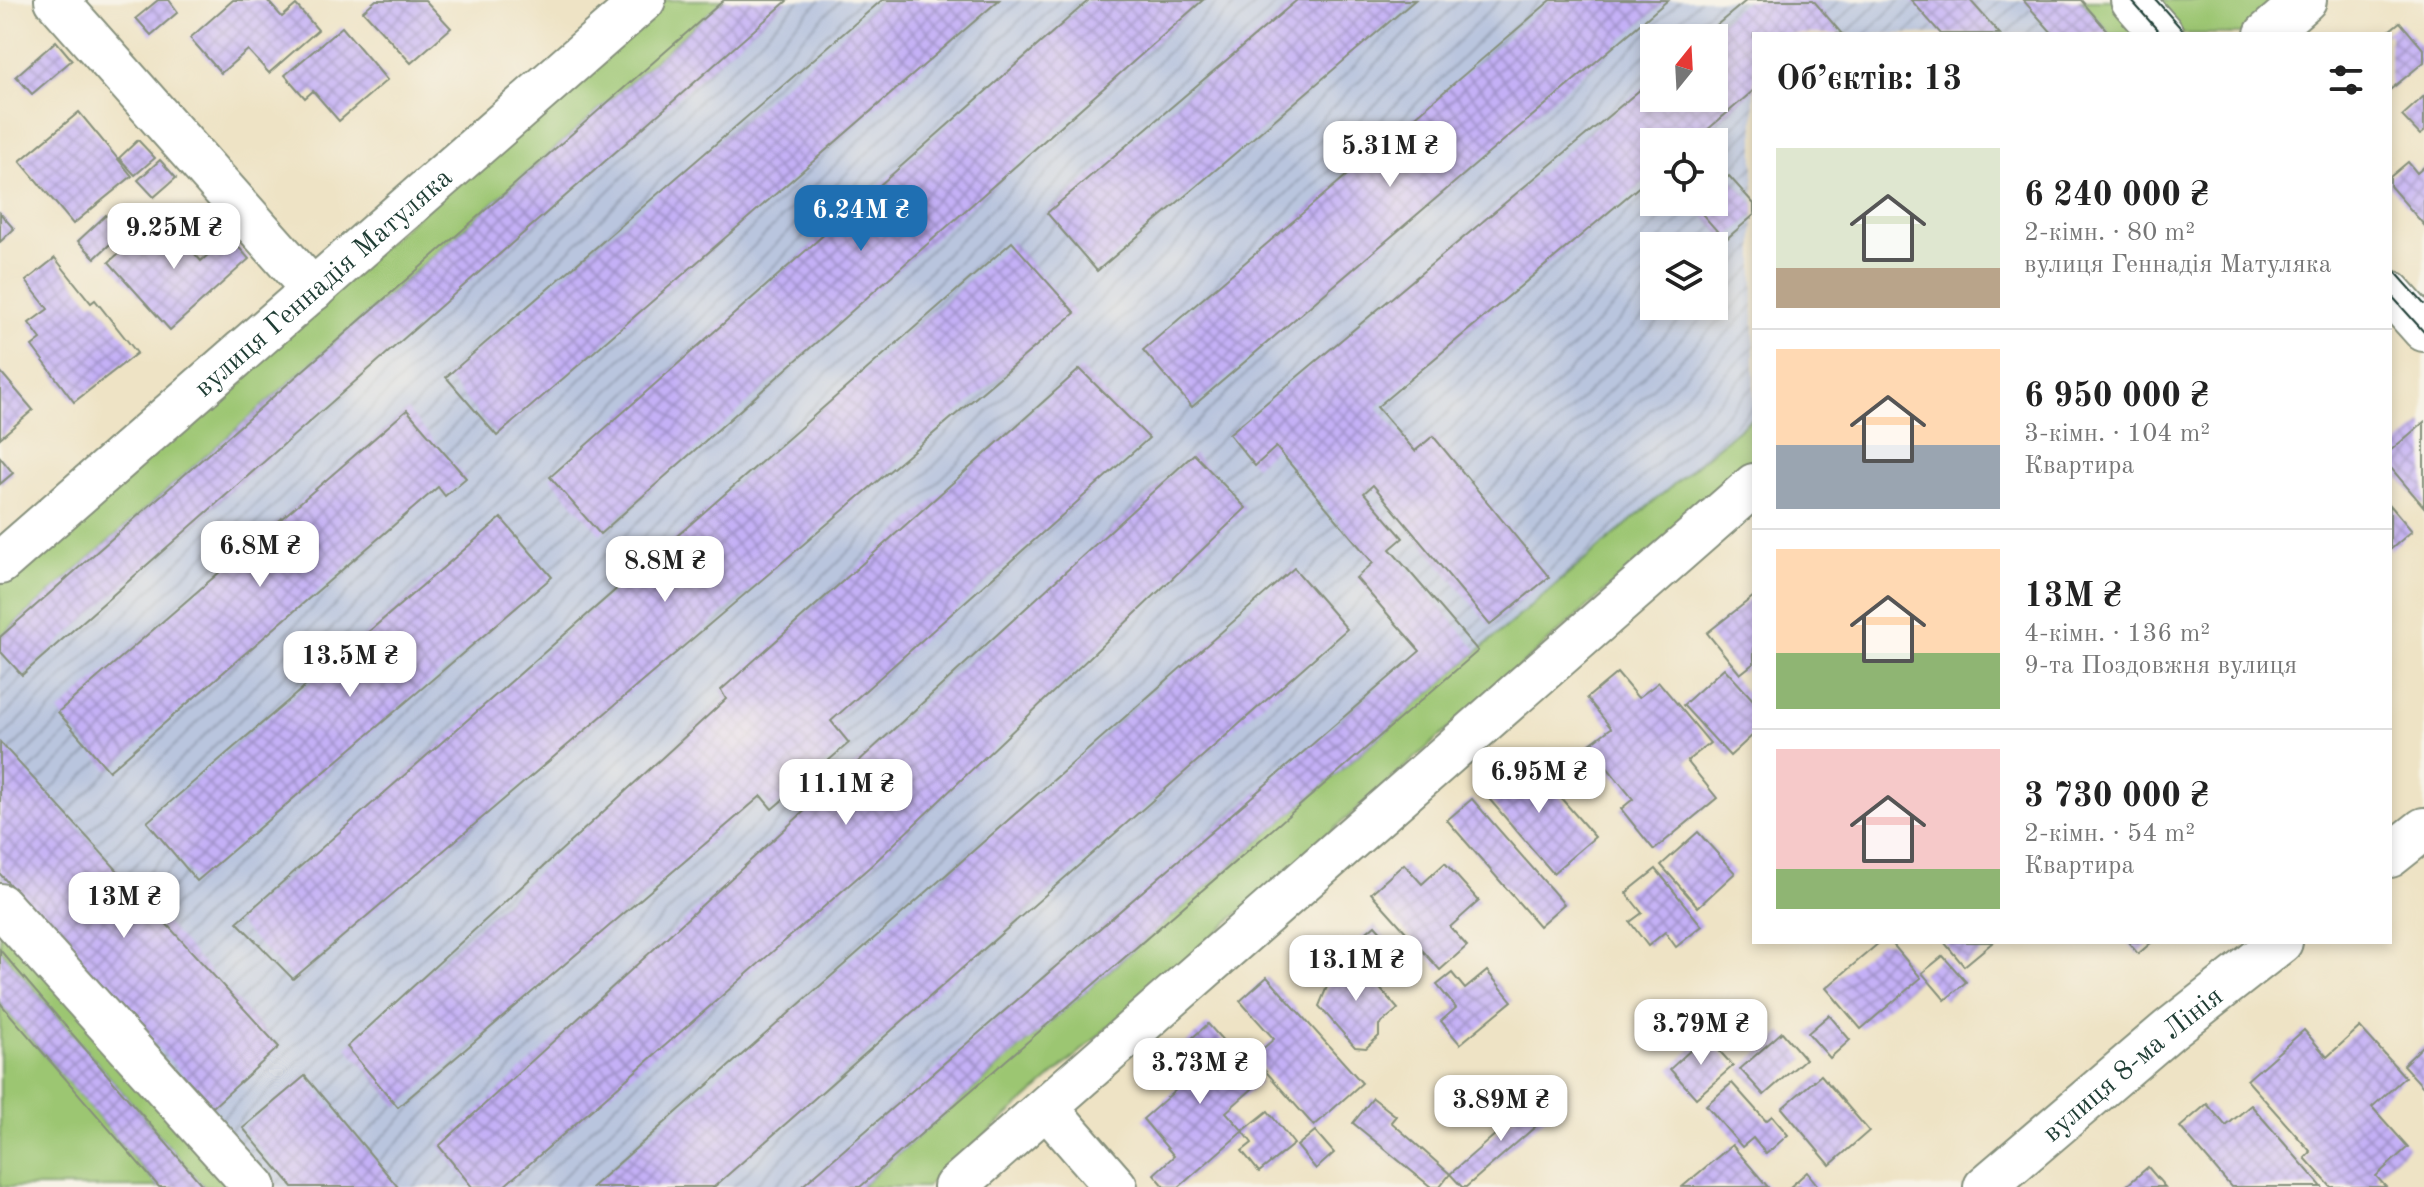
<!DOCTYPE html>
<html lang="uk">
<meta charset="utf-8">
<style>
body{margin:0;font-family:"Old Standard TT",serif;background:#f6f6f6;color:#222;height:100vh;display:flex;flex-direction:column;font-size:30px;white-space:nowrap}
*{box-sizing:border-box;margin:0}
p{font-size:26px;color:#767676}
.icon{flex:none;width:44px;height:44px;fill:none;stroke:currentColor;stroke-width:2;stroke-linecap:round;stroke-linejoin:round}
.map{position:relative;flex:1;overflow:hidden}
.details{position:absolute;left:1752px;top:32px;width:640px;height:912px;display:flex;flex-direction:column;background:#fff;border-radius:0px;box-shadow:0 4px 12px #0003}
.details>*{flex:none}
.needle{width:52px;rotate:18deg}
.fabs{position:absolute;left:1640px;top:24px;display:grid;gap:16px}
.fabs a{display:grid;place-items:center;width:88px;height:88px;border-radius:0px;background:#fff;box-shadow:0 4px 12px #0003;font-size:40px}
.price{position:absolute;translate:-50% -68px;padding:0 18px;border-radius:16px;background:#fff;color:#222;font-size:26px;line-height:52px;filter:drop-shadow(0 2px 4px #0008)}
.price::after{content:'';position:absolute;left:50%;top:48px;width:24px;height:18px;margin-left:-12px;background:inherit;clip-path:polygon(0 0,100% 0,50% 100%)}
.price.selected{background:#1f6fb2;color:#fff}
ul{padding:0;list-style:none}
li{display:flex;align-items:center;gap:24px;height:200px;padding:0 24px}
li+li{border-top:2px solid #e0e0e0}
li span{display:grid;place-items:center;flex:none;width:224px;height:160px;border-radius:0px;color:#555}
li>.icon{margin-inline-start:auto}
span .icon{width:96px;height:96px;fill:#fffc;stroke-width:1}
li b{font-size:34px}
h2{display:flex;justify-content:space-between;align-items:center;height:96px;padding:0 24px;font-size:34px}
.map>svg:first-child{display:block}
</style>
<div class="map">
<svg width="2424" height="1187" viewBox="0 0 2424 1187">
<defs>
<pattern id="industrial-furrows" width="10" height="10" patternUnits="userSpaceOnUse" patternTransform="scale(2)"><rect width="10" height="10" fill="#b9c5de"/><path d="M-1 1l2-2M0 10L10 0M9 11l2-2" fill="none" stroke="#96a1b5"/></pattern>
<pattern id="building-cross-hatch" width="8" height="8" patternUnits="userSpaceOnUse" patternTransform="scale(2)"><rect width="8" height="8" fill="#c4b0f6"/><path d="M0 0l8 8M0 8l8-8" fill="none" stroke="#9f90c8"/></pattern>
</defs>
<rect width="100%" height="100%" fill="#f7f3e8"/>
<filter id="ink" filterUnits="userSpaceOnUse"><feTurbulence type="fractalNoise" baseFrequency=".0125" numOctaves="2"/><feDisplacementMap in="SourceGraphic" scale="16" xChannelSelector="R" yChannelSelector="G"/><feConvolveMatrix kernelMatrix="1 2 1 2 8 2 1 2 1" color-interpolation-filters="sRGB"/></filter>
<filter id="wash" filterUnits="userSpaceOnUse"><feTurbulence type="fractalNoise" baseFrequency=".006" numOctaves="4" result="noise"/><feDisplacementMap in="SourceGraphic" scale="32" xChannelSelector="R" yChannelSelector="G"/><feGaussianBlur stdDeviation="1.8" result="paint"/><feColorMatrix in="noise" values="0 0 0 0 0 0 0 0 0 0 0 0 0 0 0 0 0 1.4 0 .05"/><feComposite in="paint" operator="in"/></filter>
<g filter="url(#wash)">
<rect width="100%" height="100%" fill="#eee3c5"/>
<path fill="url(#industrial-furrows)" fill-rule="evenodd" d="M 724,0 L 2081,0 L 2110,34 L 1754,34 L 1754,416 L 1478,651 L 860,1187 L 277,1187 L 0,877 L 0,637 ZM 1654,38 L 1714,38 L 1714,98 L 1654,98 ZM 1654,142 L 1714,142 L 1714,202 L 1654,202 ZM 1654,246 L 1714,246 L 1714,306 L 1654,306 Z"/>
<g fill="#9cc672" stroke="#5e8253" stroke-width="2">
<path d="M 663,0 L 724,0 L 0,637 L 0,583 Z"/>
<path d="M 2081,0 L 2279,0 L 2241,34 L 2110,34 Z"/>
<path d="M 1754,416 L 1754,461 L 926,1187 L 860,1187 L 1478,651 Z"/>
<path d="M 0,922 L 239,1187 L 204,1187 L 0,950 Z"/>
<path d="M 0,1003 L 159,1187 L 0,1187 Z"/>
</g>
<g id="blocks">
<g fill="url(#building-cross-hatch)">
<path d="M 158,0 L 169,0 L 178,12 L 151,35 L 136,18 Z"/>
<path d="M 233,0 L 267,0 L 282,17 L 296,5 L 318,30 L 269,73 L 248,50 L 221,73 L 190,38 Z"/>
<path d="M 376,0 L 425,0 L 451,28 L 411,63 L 363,11 Z"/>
<path d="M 724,0 L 788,0 L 22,675 L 0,651 L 0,637 Z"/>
<path d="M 882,0 L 999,0 L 497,436 L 446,377 Z"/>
<path d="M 1089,0 L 1203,0 L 600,534 L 550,477 Z"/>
<path d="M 1297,0 L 1415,0 L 1097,271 L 1047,213 Z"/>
<path d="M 1551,0 L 1668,0 L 1192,407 L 1143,350 Z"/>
<path d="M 1747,0 L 1813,0 L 1842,34 L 1754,34 L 1754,90 L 1693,142 L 1654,142 L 1654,174 L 1377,407 L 1415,451 L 1433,436 L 1549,577 L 1490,625 L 1373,485 L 1364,493 L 1403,538 L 1390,549 L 1478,651 L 860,1187 L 801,1187 L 1420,651 L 1356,578 L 1373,563 L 1276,447 L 1255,466 L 1229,434 L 1654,78 L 1654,98 L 1714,98 L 1714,38 L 1701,38 Z"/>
<path d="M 1911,0 L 1970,0 L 2000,34 L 1941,34 Z"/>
<path d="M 2023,0 L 2081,0 L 2110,34 L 2053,34 Z"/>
<path d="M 2400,22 L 2424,50 L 2424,62 L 2390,90 L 2390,34 L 2385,34 Z"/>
<path d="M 342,27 L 387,80 L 339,121 L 313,91 L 305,98 L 285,75 Z"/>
<path d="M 56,41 L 72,60 L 32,94 L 16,76 Z"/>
<path d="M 2424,96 L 2424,132 L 2420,135 L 2402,116 Z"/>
<path d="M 79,112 L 132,176 L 73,224 L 20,161 Z"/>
<path d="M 138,140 L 155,158 L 135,175 L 119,158 Z"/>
<path d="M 160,160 L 176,178 L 154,197 L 138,180 Z"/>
<path d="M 2408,162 L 2417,173 L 2424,167 L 2424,225 L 2390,186 L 2390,177 Z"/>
<path d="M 1729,176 L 1754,204 L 1754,215 L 1725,240 L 1695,206 L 1700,202 L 1714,202 L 1714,190 Z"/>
<path d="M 0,213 L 14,229 L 0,242 Z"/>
<path d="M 106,215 L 122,233 L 95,258 L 78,241 Z"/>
<path d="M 161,215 L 201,261 L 229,236 L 249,259 L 170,330 L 109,262 Z"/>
<path d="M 1012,242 L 1075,313 L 293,979 L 237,922 Z"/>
<path d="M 55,258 L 91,303 L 95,300 L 137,353 L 74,402 L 32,346 L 41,339 L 29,323 L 48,309 L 26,281 Z"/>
<path d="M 1080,369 L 1149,438 L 831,721 L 849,743 L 772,809 L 761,796 L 398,1107 L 347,1047 L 726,699 L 721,690 Z"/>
<path d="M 0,371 L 33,410 L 0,438 Z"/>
<path d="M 407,410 L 466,478 L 445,496 L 438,487 L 109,771 L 58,712 Z"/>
<path d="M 2424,422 L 2424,507 L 2390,467 L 2390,451 Z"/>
<path d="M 1194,454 L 1246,508 L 873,864 L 503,1187 L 472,1187 L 439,1146 Z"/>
<path d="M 0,457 L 13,473 L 0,484 Z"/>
<path d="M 2390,505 L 2412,531 L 2390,550 Z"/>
<path d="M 501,518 L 552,577 L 197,881 L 147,822 Z"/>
<path d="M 1294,568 L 1347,629 L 714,1187 L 592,1187 Z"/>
<path d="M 1754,596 L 1754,663 L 1740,674 L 1707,633 Z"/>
<path d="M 1724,668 L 1754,701 L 1754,734 L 1730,756 L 1683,705 Z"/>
<path d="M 1617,673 L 1638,698 L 1659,682 L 1710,743 L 1687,761 L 1717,798 L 1654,850 L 1621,809 L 1633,799 L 1589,745 L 1611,728 L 1587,698 Z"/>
<path d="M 0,742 L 279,1047 L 213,1107 L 0,874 Z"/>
<path d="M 1525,757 L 1595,837 L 1553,873 L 1484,793 Z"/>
<path d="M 1472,799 L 1564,904 L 1539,926 L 1447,820 Z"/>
<path d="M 1698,832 L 1735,873 L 1698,907 L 1661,865 Z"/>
<path d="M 1445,863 L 1479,901 L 1450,927 L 1467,946 L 1440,970 L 1371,893 L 1404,864 L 1422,884 Z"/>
<path d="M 1656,869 L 1702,926 L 1676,947 L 1665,932 L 1648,946 L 1630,922 L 1642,913 L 1626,893 Z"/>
<path d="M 1375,925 L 1406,959 L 1385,977 L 1354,943 Z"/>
<path d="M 1880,942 L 1891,942 L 1921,978 L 1861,1029 L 1826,988 Z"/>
<path d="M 1944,942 L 1993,942 L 1964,966 Z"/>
<path d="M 2128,942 L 2152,942 L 2138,954 Z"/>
<path d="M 0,950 L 204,1187 L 159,1187 L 0,1003 Z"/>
<path d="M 1349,953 L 1398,1009 L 1379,1025 L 1379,1036 L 1366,1048 L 1355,1047 L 1319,1006 L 1331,977 L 1327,973 Z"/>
<path d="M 1943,956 L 1966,982 L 1945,1000 L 1922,973 Z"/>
<path d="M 1487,971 L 1512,1001 L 1460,1044 L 1441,1021 L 1456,1008 L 1437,985 L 1452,973 L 1465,989 Z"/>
<path d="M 1267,977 L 1362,1083 L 1314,1126 L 1253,1057 L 1274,1039 L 1240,1001 Z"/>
<path d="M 1829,1015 L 1850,1040 L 1830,1058 L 1808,1033 Z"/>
<path d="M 1208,1024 L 1260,1082 L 1226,1112 L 1243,1131 L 1179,1187 L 1165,1187 L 1154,1174 L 1174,1156 L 1143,1119 L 1186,1081 L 1167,1060 Z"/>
<path d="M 2360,1027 L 2405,1077 L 2372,1107 L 2408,1147 L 2376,1176 L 2386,1187 L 2331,1187 L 2305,1158 L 2311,1152 L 2247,1080 L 2304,1030 L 2327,1057 Z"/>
<path d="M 1782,1032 L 1805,1059 L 1764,1095 L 1740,1069 Z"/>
<path d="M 1706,1036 L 1733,1066 L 1696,1098 L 1670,1069 Z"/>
<path d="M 2424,1045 L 2424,1088 L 2403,1065 Z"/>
<path d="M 1821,1075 L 1869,1131 L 1830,1165 L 1782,1108 Z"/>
<path d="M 305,1076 L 398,1187 L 293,1187 L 243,1128 Z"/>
<path d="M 1732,1083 L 1766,1121 L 1772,1116 L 1788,1135 L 1766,1154 L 1753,1138 L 1742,1147 L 1706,1105 Z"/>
<path d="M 1373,1098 L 1396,1116 L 1391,1122 L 1450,1174 L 1440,1187 L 1431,1187 L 1353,1123 Z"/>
<path d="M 1537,1098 L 1551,1113 L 1466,1187 L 1462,1187 L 1450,1174 Z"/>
<path d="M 2207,1104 L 2226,1126 L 2251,1105 L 2322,1187 L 2231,1187 L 2180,1127 Z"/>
<path d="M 1268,1111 L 1294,1144 L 1259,1172 L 1242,1151 L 1252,1143 L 1243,1131 Z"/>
<path d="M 1315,1131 L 1334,1153 L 1316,1169 L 1297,1146 Z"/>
<path d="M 1732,1145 L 1768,1187 L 1682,1187 Z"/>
<path d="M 2148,1167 L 2165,1187 L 2125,1187 Z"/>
<path d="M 1807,1172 L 1819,1187 L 1790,1187 Z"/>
</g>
</g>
</g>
<g filter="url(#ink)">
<use href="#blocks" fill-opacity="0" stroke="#86907c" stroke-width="2"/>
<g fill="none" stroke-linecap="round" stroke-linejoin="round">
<g stroke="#86907c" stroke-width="46">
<g id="minor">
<path d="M 56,0 L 313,290"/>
<path d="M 2132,0 L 2162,34"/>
<path d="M 2266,34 L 2305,0"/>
<path d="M 2390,292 L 2424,330"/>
<path id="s1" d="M 0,563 L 644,0"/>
<path d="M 2390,856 L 2424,829"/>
<path d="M 0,905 L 255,1187"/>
<path d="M 1047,1108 L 1116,1187"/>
<path d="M 955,1187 L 1754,485"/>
<path id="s2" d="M 1985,1187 L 2169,1030 L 2281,942"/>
</g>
</g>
<use href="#minor" stroke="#fff" stroke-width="42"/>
<g stroke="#1f3d34" stroke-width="2">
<path d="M 2131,0 L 2161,34"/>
<path d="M 2156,0 L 2186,34"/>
<path d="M 2390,266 L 2424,304"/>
<path d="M 2390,294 L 2424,332"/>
</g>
</g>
</g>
<g text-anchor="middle" stroke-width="6" stroke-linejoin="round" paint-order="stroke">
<g font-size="28" fill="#1f3d34" stroke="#f7f3e8">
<text dy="10" stroke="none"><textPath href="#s1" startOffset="428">вулиця Геннадія Матуляка</textPath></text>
<text dy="10" stroke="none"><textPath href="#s2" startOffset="192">вулиця 8-ма Лінія</textPath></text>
</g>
</g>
</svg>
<div class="fabs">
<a><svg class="needle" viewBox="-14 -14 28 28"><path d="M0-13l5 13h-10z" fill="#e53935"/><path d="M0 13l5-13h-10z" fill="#767676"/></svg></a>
<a><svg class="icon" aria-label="locate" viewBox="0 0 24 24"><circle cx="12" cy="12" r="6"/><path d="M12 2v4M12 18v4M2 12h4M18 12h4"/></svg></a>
<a><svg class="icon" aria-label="layers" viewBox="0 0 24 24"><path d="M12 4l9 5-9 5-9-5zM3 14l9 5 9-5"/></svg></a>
</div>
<b class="price" style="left:1390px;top:189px">5.31M ₴</b>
<b class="price selected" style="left:861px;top:253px">6.24M ₴</b>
<b class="price" style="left:174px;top:271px">9.25M ₴</b>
<b class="price" style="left:260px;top:589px">6.8M ₴</b>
<b class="price" style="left:665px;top:604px">8.8M ₴</b>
<b class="price" style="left:350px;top:699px">13.5M ₴</b>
<b class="price" style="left:1539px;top:815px">6.95M ₴</b>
<b class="price" style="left:846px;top:827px">11.1M ₴</b>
<b class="price" style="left:124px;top:940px">13M ₴</b>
<b class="price" style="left:1356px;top:1003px">13.1M ₴</b>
<b class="price" style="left:1701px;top:1067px">3.79M ₴</b>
<b class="price" style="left:1200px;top:1106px">3.73M ₴</b>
<b class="price" style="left:1501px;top:1143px">3.89M ₴</b>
<section class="details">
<h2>Об’єктів: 13<svg class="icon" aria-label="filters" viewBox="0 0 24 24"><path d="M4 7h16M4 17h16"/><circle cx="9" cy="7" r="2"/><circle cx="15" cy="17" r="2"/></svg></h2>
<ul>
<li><span style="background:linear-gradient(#dfe7d0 75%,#b9a48a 0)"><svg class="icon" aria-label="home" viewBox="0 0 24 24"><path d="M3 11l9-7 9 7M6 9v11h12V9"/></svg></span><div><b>6 240 000 ₴</b><p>2-кімн. · 80 m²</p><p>вулиця Геннадія Матуляка</p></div></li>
<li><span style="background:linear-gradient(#ffd9b3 60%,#9aa5b1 0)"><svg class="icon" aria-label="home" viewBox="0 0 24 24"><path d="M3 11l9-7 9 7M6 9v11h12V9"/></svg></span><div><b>6 950 000 ₴</b><p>3-кімн. · 104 m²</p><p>Квартира</p></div></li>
<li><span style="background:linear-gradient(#ffd9b3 65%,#8fb573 0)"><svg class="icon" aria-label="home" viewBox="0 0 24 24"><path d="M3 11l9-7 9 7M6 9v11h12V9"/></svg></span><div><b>13M ₴</b><p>4-кімн. · 136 m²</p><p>9-та Поздовжня вулиця</p></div></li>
<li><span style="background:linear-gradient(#f6c9c9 75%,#8fb573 0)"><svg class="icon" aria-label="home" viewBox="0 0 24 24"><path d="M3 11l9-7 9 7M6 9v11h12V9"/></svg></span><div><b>3 730 000 ₴</b><p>2-кімн. · 54 m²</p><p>Квартира</p></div></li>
</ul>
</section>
</div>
